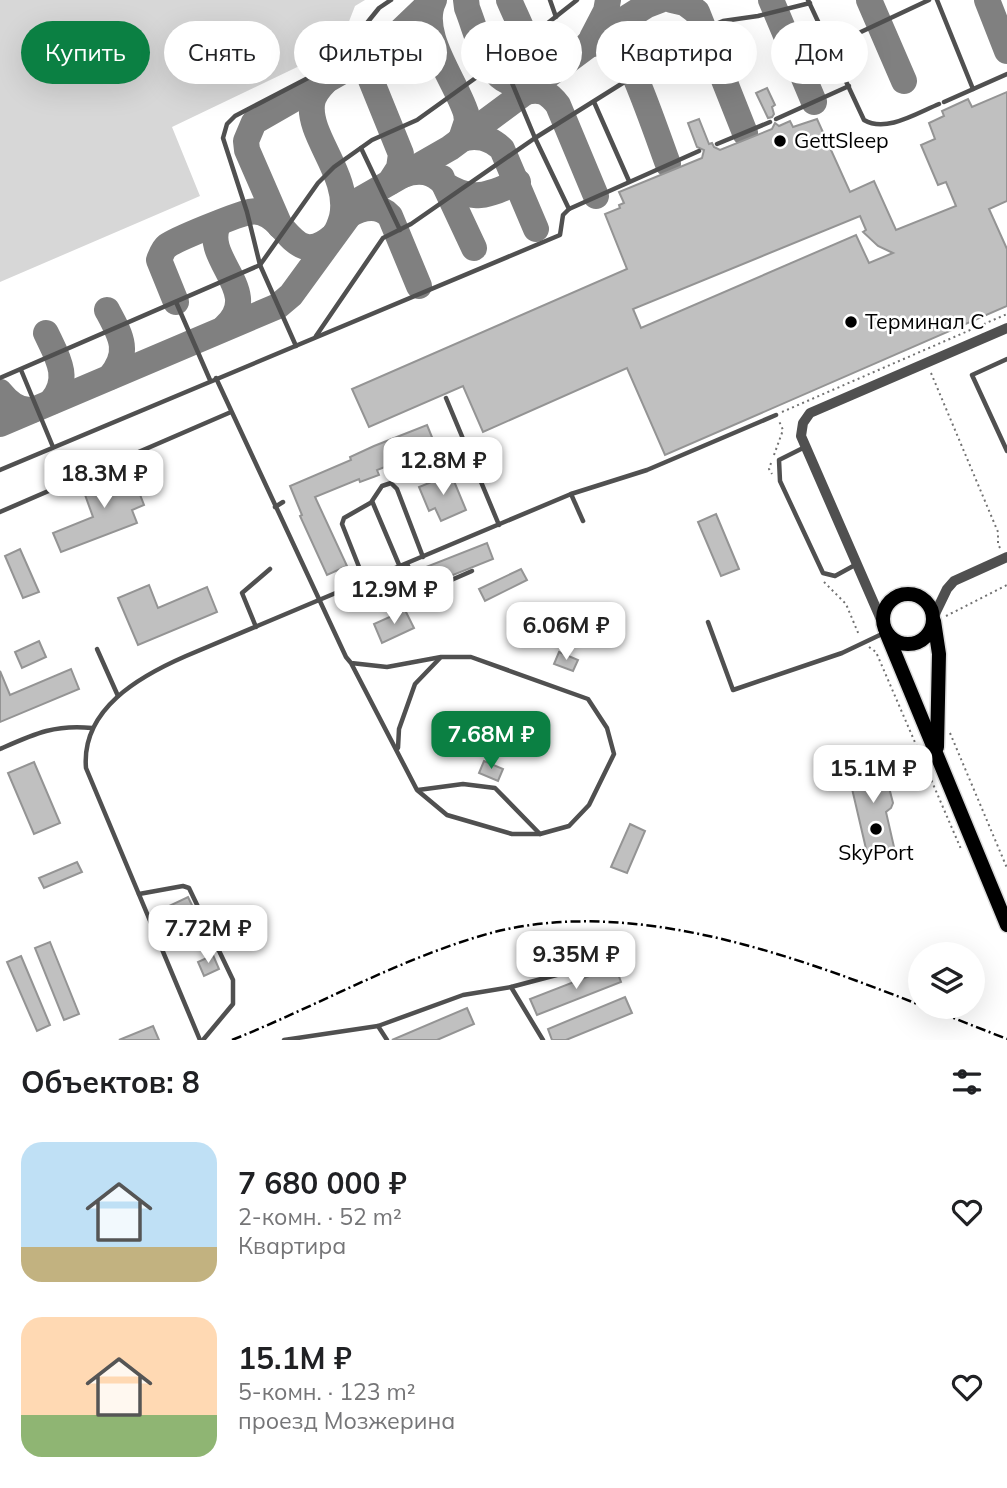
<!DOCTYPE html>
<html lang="ru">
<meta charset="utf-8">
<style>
body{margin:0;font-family:Mulish,sans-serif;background:#f6f6f6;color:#202124;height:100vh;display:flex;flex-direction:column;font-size:26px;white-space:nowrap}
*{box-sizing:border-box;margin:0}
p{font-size:23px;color:#757577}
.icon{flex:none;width:38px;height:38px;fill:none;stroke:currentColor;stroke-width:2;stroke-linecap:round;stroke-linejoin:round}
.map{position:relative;height:1040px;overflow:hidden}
.sheet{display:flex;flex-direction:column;background:#fff;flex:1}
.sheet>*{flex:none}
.guide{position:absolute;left:21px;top:21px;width:966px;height:63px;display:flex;gap:14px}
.buttons{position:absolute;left:908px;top:942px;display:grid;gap:14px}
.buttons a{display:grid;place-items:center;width:77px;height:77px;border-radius:50%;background:#fff;box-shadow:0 7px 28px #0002;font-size:35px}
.price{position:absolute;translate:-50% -60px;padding:0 16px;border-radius:14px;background:#fff;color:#222;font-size:23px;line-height:46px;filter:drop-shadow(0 2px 4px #0008)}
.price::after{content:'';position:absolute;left:50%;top:42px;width:21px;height:16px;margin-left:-10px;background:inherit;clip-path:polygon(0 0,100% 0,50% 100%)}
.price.current{background:#0b8043;color:#fff}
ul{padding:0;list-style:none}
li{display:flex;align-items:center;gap:21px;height:175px;padding:0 21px}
li span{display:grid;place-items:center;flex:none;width:196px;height:140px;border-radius:21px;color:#555}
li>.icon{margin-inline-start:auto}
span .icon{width:84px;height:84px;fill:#fffc;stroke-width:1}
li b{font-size:30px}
h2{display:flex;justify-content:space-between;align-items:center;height:84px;padding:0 21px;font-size:30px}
.tag{padding:0 24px;border-radius:32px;background:#fff;box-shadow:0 7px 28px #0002;font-size:24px;line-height:63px}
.tag.current{background:#0b8043;color:#fff}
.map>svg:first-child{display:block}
</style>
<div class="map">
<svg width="1007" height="1040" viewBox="0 0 1007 1040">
<rect width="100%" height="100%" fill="#fff"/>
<path fill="#d7d7d7" d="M 0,0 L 365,0 L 355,6 L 339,47 L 172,127 L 200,196 L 0,282 Z"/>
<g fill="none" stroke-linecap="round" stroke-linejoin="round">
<g stroke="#808080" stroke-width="26">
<path d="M 434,0 C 417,33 456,81 466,113 L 467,121 L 461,139"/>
<path d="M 466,0 L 467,8 C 481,43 489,99 540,81"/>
<path d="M 509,0 C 524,36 542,59 518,96"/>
<path d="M 672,0 L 685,3 L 697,12 L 745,133"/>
<path d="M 771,0 L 814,102"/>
<path d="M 869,0 L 904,81"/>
<path d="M 987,0 L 1007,51"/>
<path d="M 592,38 L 606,11 L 608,0"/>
<path d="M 587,45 C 598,43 610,41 619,48 C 632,59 660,143 668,164"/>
<path d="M 383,48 C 373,57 369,67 371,80 L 401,154 L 399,168 L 390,182"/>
<path d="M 526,92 C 541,88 549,93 558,105 L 596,196"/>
<path d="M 461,139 C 477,134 490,138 502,149 L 536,229"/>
<path d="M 403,175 C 419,169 433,171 444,184 L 474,248"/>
<path d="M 442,178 L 444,184 C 472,203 489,195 518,182"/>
<path d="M 349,215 C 363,207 379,204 390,216 L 419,286"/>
<path d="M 218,225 C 202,259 264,292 225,327"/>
<path d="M 280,226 L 247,150 L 246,141 L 254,122 L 383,48 L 433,0"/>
<path d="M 176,302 L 159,260 C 161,255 163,249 167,246 C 176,239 234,216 246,213 C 251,211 257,211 262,213 C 287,219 295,269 333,236 C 338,231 340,224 342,217 C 351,176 308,137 312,104 C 313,95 319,88 325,82"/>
<path d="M 107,310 C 121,336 131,352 110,377"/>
<path d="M 46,333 C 57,356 72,379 51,402"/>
<path d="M 0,392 C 8,402 18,411 32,410"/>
<path d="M 0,424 L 278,306 L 291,295 L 361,199 L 450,148 L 617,24 L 647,5 L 660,0"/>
</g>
</g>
<g fill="#c0c0c0" stroke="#949494" stroke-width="2" fill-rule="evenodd">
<path d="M 767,88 L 775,105 L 772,107 L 774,114 L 772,117 L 768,118 L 756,93 Z"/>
<path d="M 1007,92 L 1007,201 L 989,209 L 1007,249 L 1007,306 L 665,455 L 627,368 L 483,432 L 463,386 L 369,427 L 352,389 L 627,269 L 605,214 L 620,208 L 619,205 L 624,203 L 619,192 L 702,158 L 704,150 L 697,147 L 688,123 L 699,119 L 709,144 L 712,143 L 714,147 L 720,150 L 772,129 L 775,123 L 779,126 L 790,121 L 793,127 L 817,119 L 850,192 L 874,181 L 896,230 L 956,206 L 946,182 L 938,185 L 921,145 L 935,139 L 929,123 L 944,116 L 942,111 L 968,99 L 972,107 ZM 860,216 L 866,230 L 863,232 L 878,246 L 893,253 L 869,263 L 856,235 L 641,328 L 633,309 Z"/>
<path d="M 427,425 L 436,447 L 377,470 L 379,475 L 360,482 L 359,479 L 315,497 L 347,566 L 327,575 L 300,516 L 302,515 L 290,486 L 351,460 L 350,457 L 374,446 Z"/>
<path d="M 119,469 L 122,478 L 132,474 L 144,505 L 132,510 L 137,523 L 61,552 L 53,533 L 93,517 L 84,492 L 88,491 L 85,482 Z"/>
<path d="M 451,474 L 466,510 L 441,521 L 435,508 L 429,511 L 419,487 Z"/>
<path d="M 716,514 L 739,569 L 721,576 L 698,522 Z"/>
<path d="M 487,543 L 493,559 L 433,583 L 426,567 Z"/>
<path d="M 20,549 L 39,592 L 23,598 L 5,556 Z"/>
<path d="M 521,569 L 527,580 L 485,601 L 479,589 Z"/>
<path d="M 149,585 L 158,608 L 207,587 L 217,612 L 138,645 L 118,598 Z"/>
<path d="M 405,610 L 414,628 L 382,643 L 374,624 Z"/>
<path d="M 39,641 L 46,657 L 22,668 L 15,652 Z"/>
<path d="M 559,652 L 578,660 L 573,671 L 554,664 Z"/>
<path d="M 71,669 L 79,689 L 0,722 L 0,671 L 10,695 Z"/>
<path d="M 882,760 L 893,803 L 891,808 L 886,812 L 894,847 L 867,853 L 850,780 L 852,775 L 863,768 L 862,764 Z"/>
<path d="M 484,761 L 503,769 L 498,781 L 479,773 Z"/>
<path d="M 34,762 L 60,823 L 34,834 L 8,773 Z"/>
<path d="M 630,824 L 645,831 L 627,873 L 611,867 Z"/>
<path d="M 77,862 L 82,872 L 44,888 L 39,878 Z"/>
<path d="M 188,897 L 208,938 L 185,949 L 167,907 Z"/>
<path d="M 50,942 L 79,1014 L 64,1020 L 35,948 Z"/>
<path d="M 213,955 L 219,969 L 204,976 L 198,962 Z"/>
<path d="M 21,956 L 50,1025 L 37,1031 L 7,962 Z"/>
<path d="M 615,966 L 621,982 L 537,1015 L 530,999 Z"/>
<path d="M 625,997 L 632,1013 L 566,1040 L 552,1040 L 548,1029 Z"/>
<path d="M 467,1008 L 474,1024 L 437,1040 L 392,1040 Z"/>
<path d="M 153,1026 L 159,1040 L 119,1040 Z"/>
</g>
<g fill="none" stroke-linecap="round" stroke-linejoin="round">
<g stroke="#dbdbdb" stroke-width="17">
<g id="primary">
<circle cx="908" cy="619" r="25"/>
<path d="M 934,621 L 939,654 L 937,747"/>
<path d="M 886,632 L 1007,925"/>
</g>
</g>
<g stroke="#727272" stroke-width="2" stroke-dasharray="2 3.5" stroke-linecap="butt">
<path d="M 931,373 L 998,532 L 998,544 L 1001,550"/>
<path d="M 782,412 L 1007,314"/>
<path d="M 774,455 L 783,430 L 779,421"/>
<path d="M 771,463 L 769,469 L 772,474"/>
<path d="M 824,582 L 846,604 L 859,635"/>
<path d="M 946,616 L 1007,585"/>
<path d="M 869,647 L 876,652 L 961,849"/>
<path d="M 950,733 L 1007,868"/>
</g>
<g stroke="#505050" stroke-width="4.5">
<path d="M 550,0 L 556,17"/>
<path d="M 808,0 L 864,120 C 886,133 917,113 939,104"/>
<path d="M 937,0 L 973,89"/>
<path d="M 831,46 L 929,0"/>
<path d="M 502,59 L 535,138 L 569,209"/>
<path d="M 594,102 L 629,181"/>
<path d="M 944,102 L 1007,74"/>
<path d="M 776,119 L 849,86"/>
<path d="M 717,144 L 770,122"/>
<path d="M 361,148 L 400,230"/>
<path d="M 176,302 L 210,380"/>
<path d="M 316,336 L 383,238 L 411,224 L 535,138 L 634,76 L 686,36 L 723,21 L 758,16 L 810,3"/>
<path d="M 296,346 L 260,265 L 247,212 L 223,138 L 227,124 L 235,116 L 333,65 L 379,8 L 391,0"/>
<path d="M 1007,359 L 972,375 L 1007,451"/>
<path d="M 21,370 L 53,447"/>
<path d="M 0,378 L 260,265 L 318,183 L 334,167 L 372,140 L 417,120 L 502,59 L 577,0"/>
<path d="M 216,378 L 346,657 L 351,663 L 417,790 L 447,815 L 512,834 L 540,834 L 569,826 L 589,805 L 614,754 L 607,728 L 588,699 L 471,657 L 441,657 L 387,667 L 351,663"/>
<path d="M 446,398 L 499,525"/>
<path d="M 805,447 L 779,460 L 780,481 L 823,573 L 835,576 L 855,565"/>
<path d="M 0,470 L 560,235 L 563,215 L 569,209 L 699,151"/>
<path d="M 571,494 L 583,521"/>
<path d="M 275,507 L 283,502"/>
<path d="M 0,512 L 231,412"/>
<path d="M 407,564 L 421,590 L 433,588 L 472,571"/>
<path d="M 400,567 L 372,501 L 382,486 L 391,483 L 397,489 L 423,557"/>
<path d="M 365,582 L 342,524 L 344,518 L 372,502"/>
<path d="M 708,622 L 733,690 L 842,653 L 882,634"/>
<path d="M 256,627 L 242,593 L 270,569"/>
<path d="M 97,649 L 118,696"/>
<path d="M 398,748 L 399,729 L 415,684 L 440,658"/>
<path d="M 0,749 C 34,734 55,724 92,728"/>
<path d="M 418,790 L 463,784 L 495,788 L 540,834"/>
<path d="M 139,894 L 183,886 L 189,888 L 233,980 L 233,1004 L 203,1040"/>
<path d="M 511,987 L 543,1040"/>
<path d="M 378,1026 L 387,1040"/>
<path d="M 200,1040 L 86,768 C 81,709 140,676 186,656 L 571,494 L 647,470 L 776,415"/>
<path d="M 284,1040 L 378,1026 L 463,995 L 511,987 L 602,963"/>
</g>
<g stroke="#505050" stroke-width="10">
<path d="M 933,618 L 947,589 L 954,581 L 1007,557"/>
<path d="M 883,624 L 801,436 L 803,423 L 810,413 L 1007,328"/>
</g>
<use href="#primary" stroke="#000" stroke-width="14"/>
<g stroke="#000" stroke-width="2.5" stroke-dasharray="10 3.5 2 3.5" stroke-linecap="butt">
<path d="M 923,1006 L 1007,1039"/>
<path d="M 232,1040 C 317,1006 399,959 487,934 C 628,895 790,954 920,1005"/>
</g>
</g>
<g fill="#000" stroke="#fff" stroke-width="2.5">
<circle cx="780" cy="141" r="7"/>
<circle cx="851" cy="322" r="7"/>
<circle cx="876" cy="829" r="7"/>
</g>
<g text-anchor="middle" stroke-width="5" stroke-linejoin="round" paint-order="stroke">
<g font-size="21" fill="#000" stroke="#fff" text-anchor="start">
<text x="794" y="148">GettSleep</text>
<text x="865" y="329">Терминал С</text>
<text x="876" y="860" text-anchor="middle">SkyPort</text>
</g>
</g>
</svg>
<div class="buttons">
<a><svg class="icon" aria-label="layers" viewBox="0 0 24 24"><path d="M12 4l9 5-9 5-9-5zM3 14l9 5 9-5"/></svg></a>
</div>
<b class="price" style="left:443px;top:497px">12.8M ₽</b>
<b class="price" style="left:104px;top:510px">18.3M ₽</b>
<b class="price" style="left:394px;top:626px">12.9M ₽</b>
<b class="price" style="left:566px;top:662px">6.06M ₽</b>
<b class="price current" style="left:491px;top:771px">7.68M ₽</b>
<b class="price" style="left:873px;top:805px">15.1M ₽</b>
<b class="price" style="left:208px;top:965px">7.72M ₽</b>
<b class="price" style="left:576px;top:991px">9.35M ₽</b>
<div class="guide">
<a class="tag current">Купить</a>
<a class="tag">Снять</a>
<a class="tag">Фильтры</a>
<a class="tag">Новое</a>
<a class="tag">Квартира</a>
<a class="tag">Дом</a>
</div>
</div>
<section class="sheet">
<h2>Объектов: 8<svg class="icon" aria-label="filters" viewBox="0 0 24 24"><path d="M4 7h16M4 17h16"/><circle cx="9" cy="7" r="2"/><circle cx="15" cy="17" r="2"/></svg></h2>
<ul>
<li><span style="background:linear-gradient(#bfe0f5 75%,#c2b280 0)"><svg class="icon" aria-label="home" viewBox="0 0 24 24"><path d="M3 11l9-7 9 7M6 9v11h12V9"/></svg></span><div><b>7 680 000 ₽</b><p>2-комн. · 52 m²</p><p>Квартира</p></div><svg class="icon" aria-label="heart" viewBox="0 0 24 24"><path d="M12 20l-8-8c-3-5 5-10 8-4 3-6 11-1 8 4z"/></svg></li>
<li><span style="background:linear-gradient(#ffd9b3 70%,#8fb573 0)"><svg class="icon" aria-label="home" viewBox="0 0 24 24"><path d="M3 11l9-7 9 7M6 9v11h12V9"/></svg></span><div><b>15.1M ₽</b><p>5-комн. · 123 m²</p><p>проезд Мозжерина</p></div><svg class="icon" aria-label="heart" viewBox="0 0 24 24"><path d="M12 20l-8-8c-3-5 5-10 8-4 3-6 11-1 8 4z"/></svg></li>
</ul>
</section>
